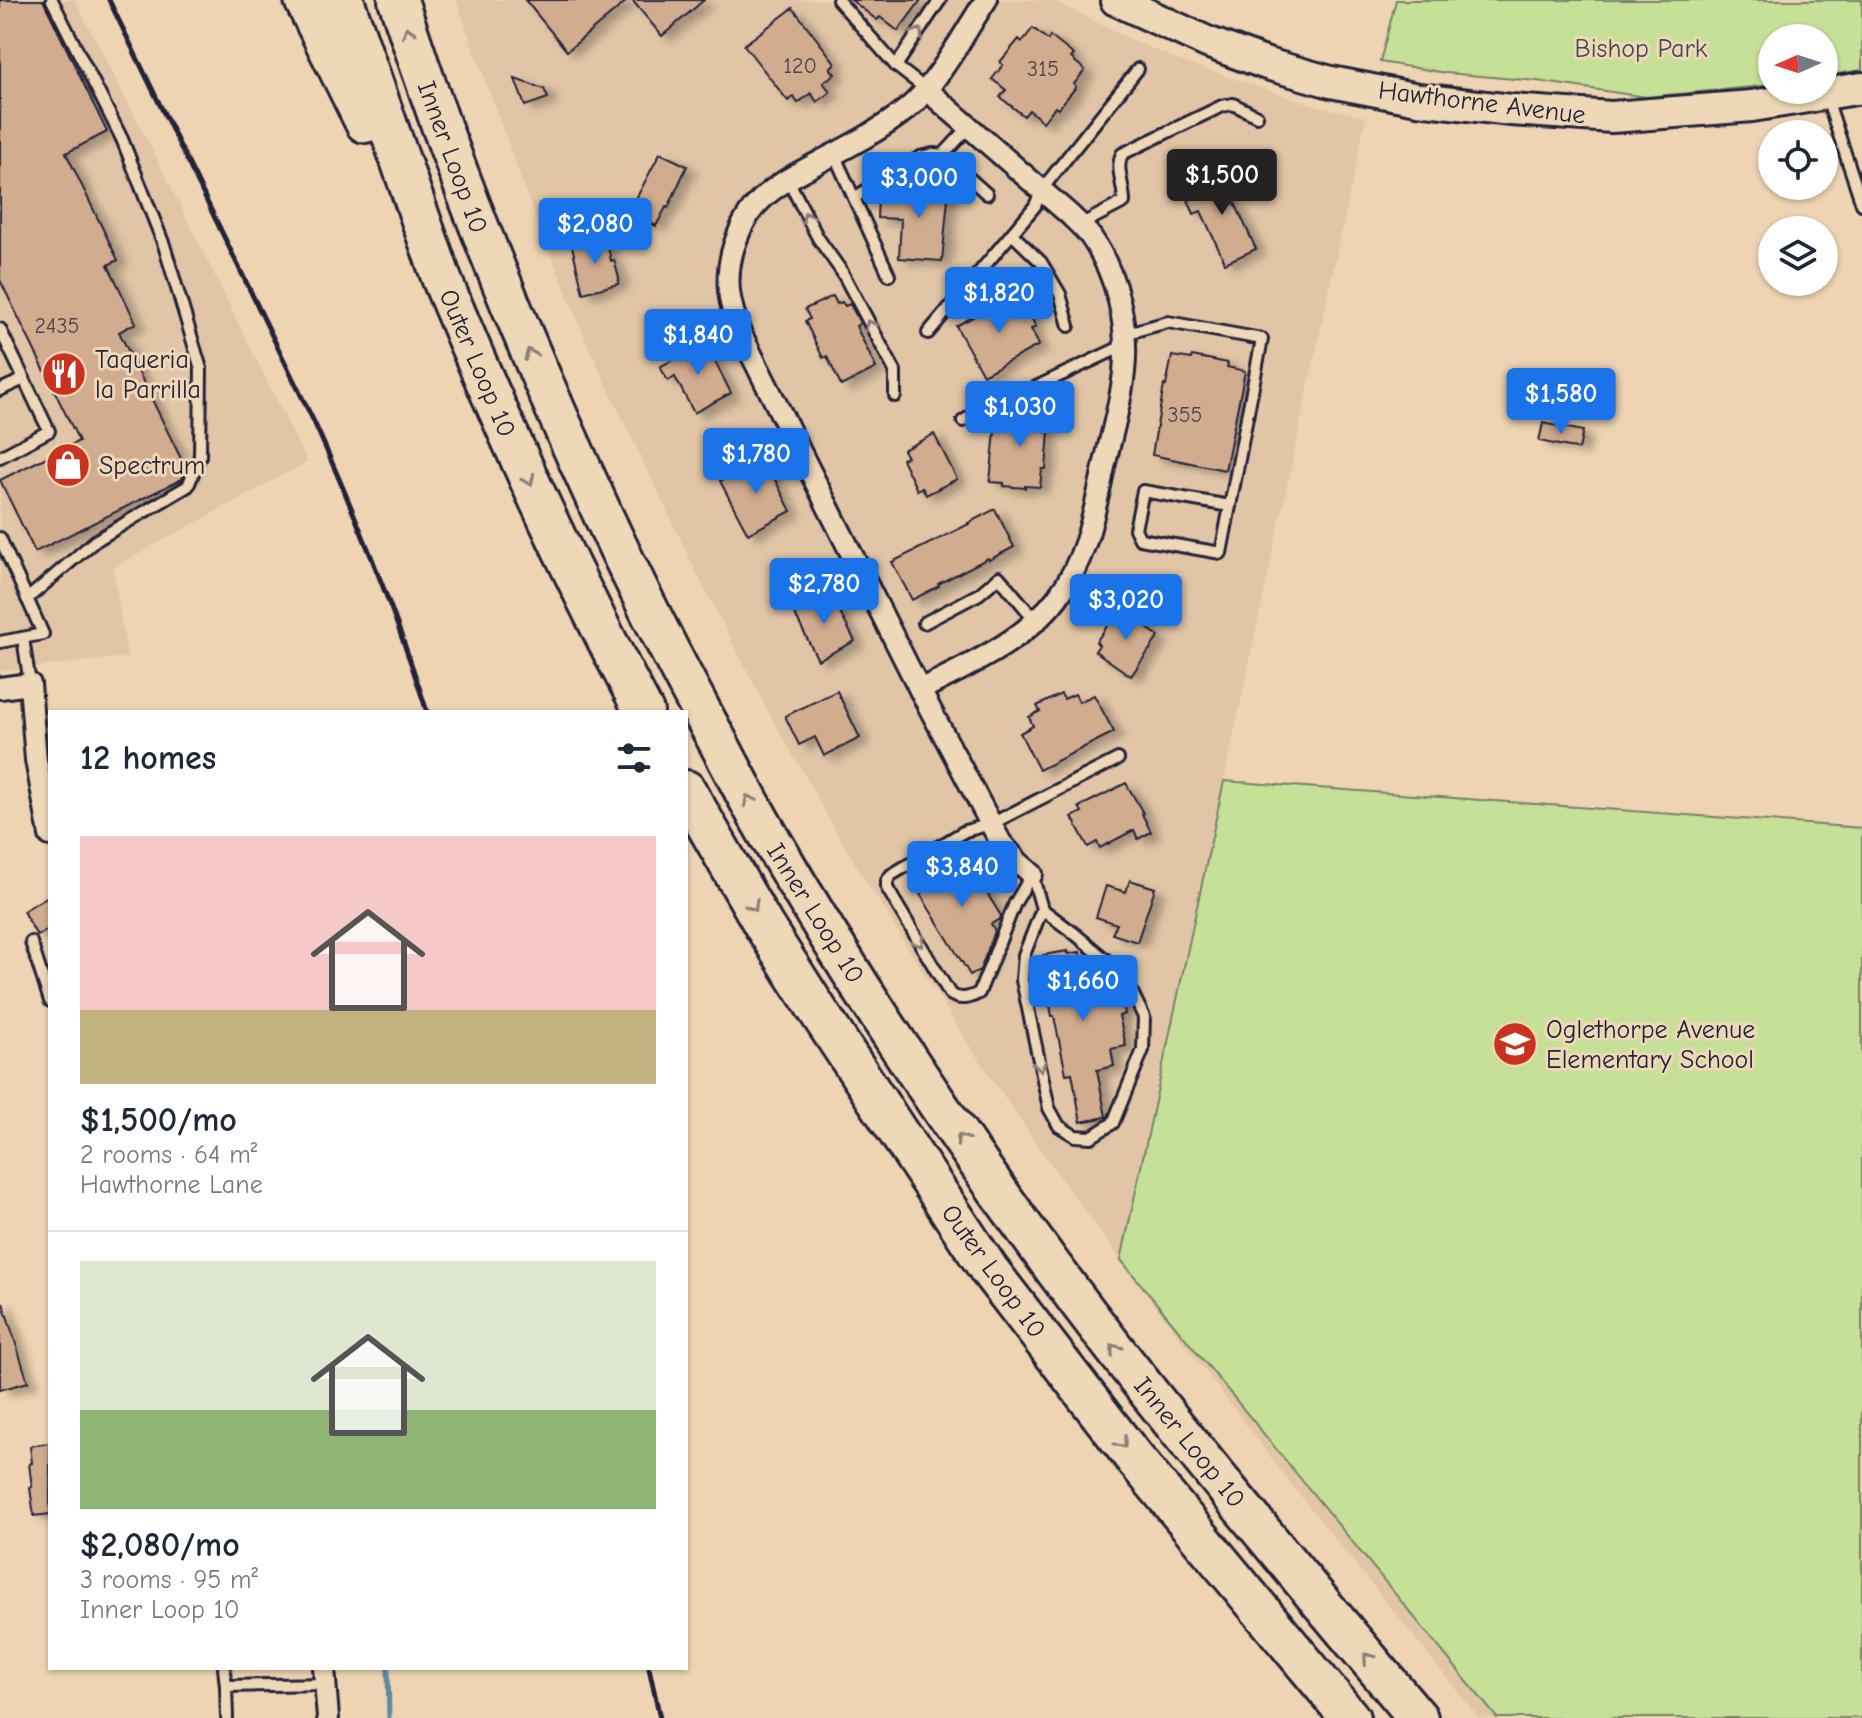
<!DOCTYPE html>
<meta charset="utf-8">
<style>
body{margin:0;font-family:"Comic Neue",sans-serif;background:#f2f2f3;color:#1f2937;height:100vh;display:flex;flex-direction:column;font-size:30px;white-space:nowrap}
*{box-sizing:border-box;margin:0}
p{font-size:26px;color:#747a83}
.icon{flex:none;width:44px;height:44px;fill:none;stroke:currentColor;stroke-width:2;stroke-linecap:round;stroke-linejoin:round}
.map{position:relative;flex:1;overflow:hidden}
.sheet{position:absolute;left:48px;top:710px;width:640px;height:960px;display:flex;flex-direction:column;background:#fff;border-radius:0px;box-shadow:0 2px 6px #0004}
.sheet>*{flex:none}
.needle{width:52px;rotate:267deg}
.buttons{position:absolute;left:1758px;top:24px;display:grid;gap:16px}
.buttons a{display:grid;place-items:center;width:80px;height:80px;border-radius:50%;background:#fff;box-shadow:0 2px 6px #0004;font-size:40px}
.price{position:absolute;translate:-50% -68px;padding:0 18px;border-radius:8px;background:#1a73e8;color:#fff;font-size:26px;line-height:52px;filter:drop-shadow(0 2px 4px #0008)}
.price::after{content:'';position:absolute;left:50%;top:48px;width:24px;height:18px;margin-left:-12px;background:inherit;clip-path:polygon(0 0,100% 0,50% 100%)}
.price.current{background:#222;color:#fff}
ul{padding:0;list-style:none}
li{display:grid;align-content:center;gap:16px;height:424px;padding:0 32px}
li+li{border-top:2px solid #e0e1e3}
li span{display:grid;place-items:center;height:248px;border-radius:0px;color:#555}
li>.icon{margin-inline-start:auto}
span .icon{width:144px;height:144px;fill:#fffc;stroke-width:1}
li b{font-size:34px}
h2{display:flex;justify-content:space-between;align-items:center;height:96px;padding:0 32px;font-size:34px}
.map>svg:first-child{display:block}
</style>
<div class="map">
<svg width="1862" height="1718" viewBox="0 0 1862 1718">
<defs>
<filter id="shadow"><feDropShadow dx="9" dy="5" stdDeviation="4" flood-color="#0004"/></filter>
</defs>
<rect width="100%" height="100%" fill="#eed4b2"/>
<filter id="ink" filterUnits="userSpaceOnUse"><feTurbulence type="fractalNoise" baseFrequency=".0125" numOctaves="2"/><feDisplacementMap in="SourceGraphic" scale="16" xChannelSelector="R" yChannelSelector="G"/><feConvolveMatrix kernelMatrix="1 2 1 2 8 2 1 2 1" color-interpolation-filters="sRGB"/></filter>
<g filter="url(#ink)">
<g fill="#e1c5a6">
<path d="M 0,0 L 75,0 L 169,183 L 307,462 L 113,568 L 127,657 L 0,671 Z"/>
<path d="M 456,0 L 1052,0 L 1134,41 L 1181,61 L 1279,94 L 1322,107 L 1366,117 L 1224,780 L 1862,828 L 1862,1718 L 1479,1718 L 1288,1480 L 1121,1260 L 1042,1152 L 973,1051 L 848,852 L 768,711 L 697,574 L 589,348 L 528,198 Z"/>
</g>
<g fill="#c6e197" stroke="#748269" stroke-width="2">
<path d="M 1396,0 L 1862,0 L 1862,70 L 1824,76 L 1824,38 L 1772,38 L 1772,85 L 1646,97 L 1537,81 L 1446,73 L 1380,62 Z"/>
<path d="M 1224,781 L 1862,828 L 1862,1718 L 1497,1718 L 1121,1260 Z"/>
</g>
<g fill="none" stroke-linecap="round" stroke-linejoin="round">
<path stroke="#5d8aa2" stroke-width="5" d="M 388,1668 L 389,1718"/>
</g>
<g fill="#d1ac8f" stroke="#22223b" stroke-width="2" filter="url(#shadow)">
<path d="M 0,0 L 43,0 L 107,132 L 66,153 L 118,260 L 108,265 L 136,323 L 119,332 L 186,469 L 182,479 L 35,552 L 0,480 L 79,441 L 0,280 Z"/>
<path d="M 525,0 L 628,0 L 567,51 Z"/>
<path d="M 632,0 L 704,0 L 662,36 Z"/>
<path d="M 851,0 L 921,0 L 898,31 L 880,17 L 877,20 Z"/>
<path d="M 793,8 L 835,63 L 830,68 L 835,74 L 823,82 L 830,92 L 817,102 L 811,93 L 798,103 L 793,96 L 788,101 L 744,45 Z"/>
<path d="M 1033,28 L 1048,40 L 1050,36 L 1074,55 L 1071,58 L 1085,70 L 1074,84 L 1076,87 L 1058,109 L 1055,107 L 1043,122 L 1029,110 L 1024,116 L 1000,97 L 1006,90 L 992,79 L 1003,65 L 1000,62 L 1019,39 L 1022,42 Z"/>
<path d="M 515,79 L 544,89 L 548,98 L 525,106 Z"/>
<path d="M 660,153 L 687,166 L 668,208 L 666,207 L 656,226 L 629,212 Z"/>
<path d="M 1222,175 L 1256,249 L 1225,263 L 1201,211 L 1194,214 L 1188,200 L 1195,197 L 1189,184 L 1206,176 L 1209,181 Z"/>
<path d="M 913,182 L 940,183 L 940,188 L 949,188 L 942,261 L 899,258 L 901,219 L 877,218 L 878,196 L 902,198 L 903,185 L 913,185 Z"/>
<path d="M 606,238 L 611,261 L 614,260 L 619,278 L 618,284 L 583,293 L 572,246 Z"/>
<path d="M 833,296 L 837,304 L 842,302 L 845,306 L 850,304 L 860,323 L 856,326 L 876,368 L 841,386 L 827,356 L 823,358 L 805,321 L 810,319 L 805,309 Z"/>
<path d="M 1011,296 L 1019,311 L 1026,307 L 1036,327 L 1031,329 L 1039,345 L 983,375 L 956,326 Z"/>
<path d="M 705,342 L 731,393 L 694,413 L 675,377 L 668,381 L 660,367 Z"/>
<path d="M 1172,356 L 1191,359 L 1192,356 L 1228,363 L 1227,367 L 1245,371 L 1225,470 L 1152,455 L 1164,385 L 1166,386 Z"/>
<path d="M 997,410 L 1047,415 L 1046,432 L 1049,431 L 1046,469 L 1042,469 L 1040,487 L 1025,486 L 1025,488 L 1004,486 L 1004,483 L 990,482 Z"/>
<path d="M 1543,423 L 1583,431 L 1579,449 L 1539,441 Z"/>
<path d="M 934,434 L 957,479 L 926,495 L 922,487 L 917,490 L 902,459 L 907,457 L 903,450 Z"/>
<path d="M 764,458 L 791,511 L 748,534 L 720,481 Z"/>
<path d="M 995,509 L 1014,547 L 989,560 L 988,558 L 938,584 L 939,586 L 912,600 L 892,562 L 969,524 L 968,523 Z"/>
<path d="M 830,592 L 843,612 L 840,613 L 855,641 L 818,660 L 793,611 Z"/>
<path d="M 1122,611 L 1135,621 L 1137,617 L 1150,626 L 1148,629 L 1159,636 L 1131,676 L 1095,651 L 1099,645 L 1096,642 L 1115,615 L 1118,617 Z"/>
<path d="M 837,691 L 860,738 L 824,756 L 815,737 L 799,745 L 785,716 Z"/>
<path d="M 1061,694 L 1064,699 L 1075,694 L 1079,702 L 1094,695 L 1114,732 L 1039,770 L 1020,733 L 1033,726 L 1029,717 L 1040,711 L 1037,706 Z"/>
<path d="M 1126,783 L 1143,813 L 1142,814 L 1151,832 L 1138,839 L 1134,830 L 1100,848 L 1097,842 L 1088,847 L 1072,817 L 1082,812 L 1079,807 Z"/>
<path d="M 949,850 L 955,859 L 963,854 L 1001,916 L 1000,919 L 991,924 L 995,931 L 980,970 L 970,975 L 920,894 L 928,887 L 924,878 L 943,867 L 937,857 Z"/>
<path d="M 1130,880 L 1155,888 L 1137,942 L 1112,934 L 1117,924 L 1096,917 L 1106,886 L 1126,892 Z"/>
<path d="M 50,895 L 50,928 L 37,936 L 23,911 Z"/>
<path d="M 1068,951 L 1068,954 L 1080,952 L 1082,966 L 1094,964 L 1096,975 L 1108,973 L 1111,989 L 1120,987 L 1125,1014 L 1119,1016 L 1126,1046 L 1111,1049 L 1114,1066 L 1097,1070 L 1106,1117 L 1081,1122 L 1072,1073 L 1066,1074 L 1054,1016 L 1052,1016 L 1049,1000 L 1041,1002 L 1034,966 L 1045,964 L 1043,955 Z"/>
<path d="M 0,1303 L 3,1303 L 28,1382 L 0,1390 Z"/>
<path d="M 50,1443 L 50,1514 L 34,1516 L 30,1488 L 32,1487 L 29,1464 L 32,1463 L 30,1446 Z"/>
</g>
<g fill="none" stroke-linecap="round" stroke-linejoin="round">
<g stroke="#22223b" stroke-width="16">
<g id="lane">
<path d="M 838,0 L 896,66 L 927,90"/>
<path d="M 896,66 L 940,0"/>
<path d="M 1826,96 L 1862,204"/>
<path d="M 834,154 L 889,275"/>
<path d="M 943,155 L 969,127"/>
<path d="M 788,180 L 818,238 L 842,272 L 895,371 L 895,396"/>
<path d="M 854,198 L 920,157 L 933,154 L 943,155 L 987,194"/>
<path d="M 1080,225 L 1124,202 C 1124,185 1115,168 1122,154 L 1222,106 L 1233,104 L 1257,116"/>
<path d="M 1012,234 L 1041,262 L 1060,294 L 1069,326"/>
<path d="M 0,329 L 49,431 L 0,457"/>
<path d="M 928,333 L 1035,206 L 1042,189 L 1138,69"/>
<path d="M 1124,334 L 1168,322 L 1262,339 L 1221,553 L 1140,539 L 1135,529 L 1143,491 L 1230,506"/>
<path d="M 0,390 L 24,379"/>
<path d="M 963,421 L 1003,396 L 1017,396 L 1125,345"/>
<path d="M 0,538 L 43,634 L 0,642"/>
<path d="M 27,599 L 95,541 L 188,486 L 200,456 L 201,369 L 164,245 L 122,139 L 52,0"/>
<path d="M 924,623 L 979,594 L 999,577 L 1036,621"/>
<path d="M 23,638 L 30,684"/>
<path d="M 1032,874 L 1042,909 L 1024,955 L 1022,980 L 1049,1108 L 1059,1126 L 1075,1136 L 1091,1137 L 1113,1123 L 1143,1050 L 1144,1017 L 1123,974 L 1075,934 L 1042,909"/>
<path d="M 1032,874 L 1015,903 L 979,993 C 969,998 960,1001 950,994 L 887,888 L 887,881 L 891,875 L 965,831 L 991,824 L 1118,759"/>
<path d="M 31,942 L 50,1001"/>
<path d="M 224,1668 L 226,1686"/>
<path d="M 227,1718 L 226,1686 L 326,1684"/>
</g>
</g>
<g stroke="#22223b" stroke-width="26">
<g id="street">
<path d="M 986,0 C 964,33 937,85 907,109 C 882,129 852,145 823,160 C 800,172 774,185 757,204 C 744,218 737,235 732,253 C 725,282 729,302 739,330 L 920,690 L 1001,843 L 1018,862 L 1032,874"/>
<path d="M 0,688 L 30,684 L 36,760 L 50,835"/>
<path d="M 920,690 C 969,665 1023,642 1057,598 C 1086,560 1094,514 1104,467 C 1111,436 1121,403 1124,372 C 1129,326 1117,275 1091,237 C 1085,229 1077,222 1070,215 L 927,90"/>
<path d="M 324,1668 L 328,1718"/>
</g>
</g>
<g stroke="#22223b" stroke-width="36">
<path id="secondary" d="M 1116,0 L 1207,42 L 1267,64 L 1331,82 L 1418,99 L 1511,110 L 1612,117 L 1752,106 L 1862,88"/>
</g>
<g stroke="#22223b" stroke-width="44">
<g id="highway">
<path d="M 304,0 L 365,123"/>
<path d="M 344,0 L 442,280 C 503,427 569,571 644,712"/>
<path d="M 398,0 C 451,164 515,323 587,480 C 627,569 671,656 718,742 C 734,772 749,802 766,831 C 845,968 933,1101 1025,1229 C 1147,1399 1284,1558 1418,1718"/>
<path d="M 686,790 L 764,926 L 820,1014 L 989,1270 L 1134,1458 L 1350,1718"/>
</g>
</g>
<use href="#lane" stroke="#eed8b7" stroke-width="10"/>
<use href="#street" stroke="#eed8b7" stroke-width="20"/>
<use href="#secondary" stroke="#eed8b7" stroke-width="30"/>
<use href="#highway" stroke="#eed8b7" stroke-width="38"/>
<g stroke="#22223b" stroke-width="5">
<path d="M 109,0 L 315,424 C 357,518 396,613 427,712"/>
<path d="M 649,1668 L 660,1718"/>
</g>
</g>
<defs><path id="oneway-chevron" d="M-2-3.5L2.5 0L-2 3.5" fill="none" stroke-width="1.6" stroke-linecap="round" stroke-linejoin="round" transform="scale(2)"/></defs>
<g stroke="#887d79">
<use href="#oneway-chevron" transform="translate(408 32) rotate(-108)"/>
<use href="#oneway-chevron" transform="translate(918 33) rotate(-57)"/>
<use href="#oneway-chevron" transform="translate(807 217) rotate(-117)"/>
<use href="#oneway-chevron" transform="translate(870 325) rotate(-118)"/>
<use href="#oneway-chevron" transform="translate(530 354) rotate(-113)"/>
<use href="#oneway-chevron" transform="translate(529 480) rotate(65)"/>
<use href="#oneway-chevron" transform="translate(749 800) rotate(-118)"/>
<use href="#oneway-chevron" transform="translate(753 906) rotate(60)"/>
<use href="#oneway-chevron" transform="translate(919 942) rotate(59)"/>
<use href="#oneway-chevron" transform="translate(1040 1066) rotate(78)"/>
<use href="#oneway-chevron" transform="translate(961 1139) rotate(-124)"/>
<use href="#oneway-chevron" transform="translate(1115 1349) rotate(-128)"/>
<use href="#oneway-chevron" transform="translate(1122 1443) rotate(52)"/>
<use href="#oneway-chevron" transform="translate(1368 1658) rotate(-130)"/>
</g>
</g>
<defs>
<g id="restaurant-disc" transform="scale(2.3)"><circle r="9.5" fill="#c8321e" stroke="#eed8b7"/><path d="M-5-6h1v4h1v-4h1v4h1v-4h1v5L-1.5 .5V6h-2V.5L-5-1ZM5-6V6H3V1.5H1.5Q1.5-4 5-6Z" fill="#fff"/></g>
<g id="shop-disc" transform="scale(2.3)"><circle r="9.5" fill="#c8321e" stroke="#eed8b7"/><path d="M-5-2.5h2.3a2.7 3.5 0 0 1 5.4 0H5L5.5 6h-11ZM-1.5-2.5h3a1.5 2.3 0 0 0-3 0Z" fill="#fff"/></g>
<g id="school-disc" transform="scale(2.3)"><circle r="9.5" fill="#c8321e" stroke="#eed8b7"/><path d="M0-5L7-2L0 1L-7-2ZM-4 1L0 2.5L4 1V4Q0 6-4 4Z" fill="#fff"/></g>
</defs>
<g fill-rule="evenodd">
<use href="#restaurant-disc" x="64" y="374"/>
<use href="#shop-disc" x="68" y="465"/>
<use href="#school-disc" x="1515" y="1044"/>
</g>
<g text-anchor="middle" stroke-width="6" stroke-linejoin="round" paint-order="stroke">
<g font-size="22" fill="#4e4450">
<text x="800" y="73">120</text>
<text x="1043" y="76">315</text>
<text x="57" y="333">2435</text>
<text x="1185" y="422">355</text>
</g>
<g font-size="26" fill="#43484d" stroke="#eed8b7">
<text x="1641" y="57">Bishop Park</text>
</g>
<g font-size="26" fill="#22223b" stroke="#eed8b7">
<text transform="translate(1482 102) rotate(7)" y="9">Hawthorne Avenue</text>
<text transform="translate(453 157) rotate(70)" y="9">Inner Loop 10</text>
<text transform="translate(478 363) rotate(67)" y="9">Outer Loop 10</text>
<text transform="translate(816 913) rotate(58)" y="9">Inner Loop 10</text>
<text transform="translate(994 1271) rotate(54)" y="9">Outer Loop 10</text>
<text transform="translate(1190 1442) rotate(51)" y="9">Inner Loop 10</text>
</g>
<g font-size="26" fill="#22223b" stroke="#eed8b7" text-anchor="start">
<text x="95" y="368">Taqueria<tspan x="95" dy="30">la Parrilla</tspan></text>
<text x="99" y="474">Spectrum</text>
<text x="1546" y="1038">Oglethorpe Avenue<tspan x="1546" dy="30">Elementary School</tspan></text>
</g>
</g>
</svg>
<div class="buttons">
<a><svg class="needle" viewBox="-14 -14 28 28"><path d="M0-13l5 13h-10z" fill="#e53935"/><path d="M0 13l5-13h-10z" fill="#747a83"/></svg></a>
<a><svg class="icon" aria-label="locate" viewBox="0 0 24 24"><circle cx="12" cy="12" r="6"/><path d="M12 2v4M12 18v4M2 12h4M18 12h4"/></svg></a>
<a><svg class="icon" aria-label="layers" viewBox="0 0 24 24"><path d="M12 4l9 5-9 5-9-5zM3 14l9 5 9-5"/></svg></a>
</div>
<b class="price current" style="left:1222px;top:217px">$1,500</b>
<b class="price" style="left:919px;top:220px">$3,000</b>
<b class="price" style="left:595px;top:266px">$2,080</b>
<b class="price" style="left:999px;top:335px">$1,820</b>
<b class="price" style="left:698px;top:377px">$1,840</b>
<b class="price" style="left:1561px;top:436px">$1,580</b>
<b class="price" style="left:1020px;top:449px">$1,030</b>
<b class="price" style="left:756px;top:496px">$1,780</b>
<b class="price" style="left:824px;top:626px">$2,780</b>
<b class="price" style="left:1126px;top:642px">$3,020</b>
<b class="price" style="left:962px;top:909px">$3,840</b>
<b class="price" style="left:1083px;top:1023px">$1,660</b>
<section class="sheet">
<h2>12 homes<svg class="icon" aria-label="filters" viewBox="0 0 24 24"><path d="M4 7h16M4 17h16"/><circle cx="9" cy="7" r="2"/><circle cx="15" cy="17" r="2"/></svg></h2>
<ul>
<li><span style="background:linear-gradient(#f6c9c9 70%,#c2b280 0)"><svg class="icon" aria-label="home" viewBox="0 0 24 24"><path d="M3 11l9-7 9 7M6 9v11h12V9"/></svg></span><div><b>$1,500/mo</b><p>2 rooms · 64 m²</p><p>Hawthorne Lane</p></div></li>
<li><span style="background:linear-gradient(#dfe7d0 60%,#8fb573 0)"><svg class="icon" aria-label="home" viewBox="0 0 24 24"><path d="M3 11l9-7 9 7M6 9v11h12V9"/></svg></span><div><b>$2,080/mo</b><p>3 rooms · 95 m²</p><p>Inner Loop 10</p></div></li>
</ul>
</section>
</div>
